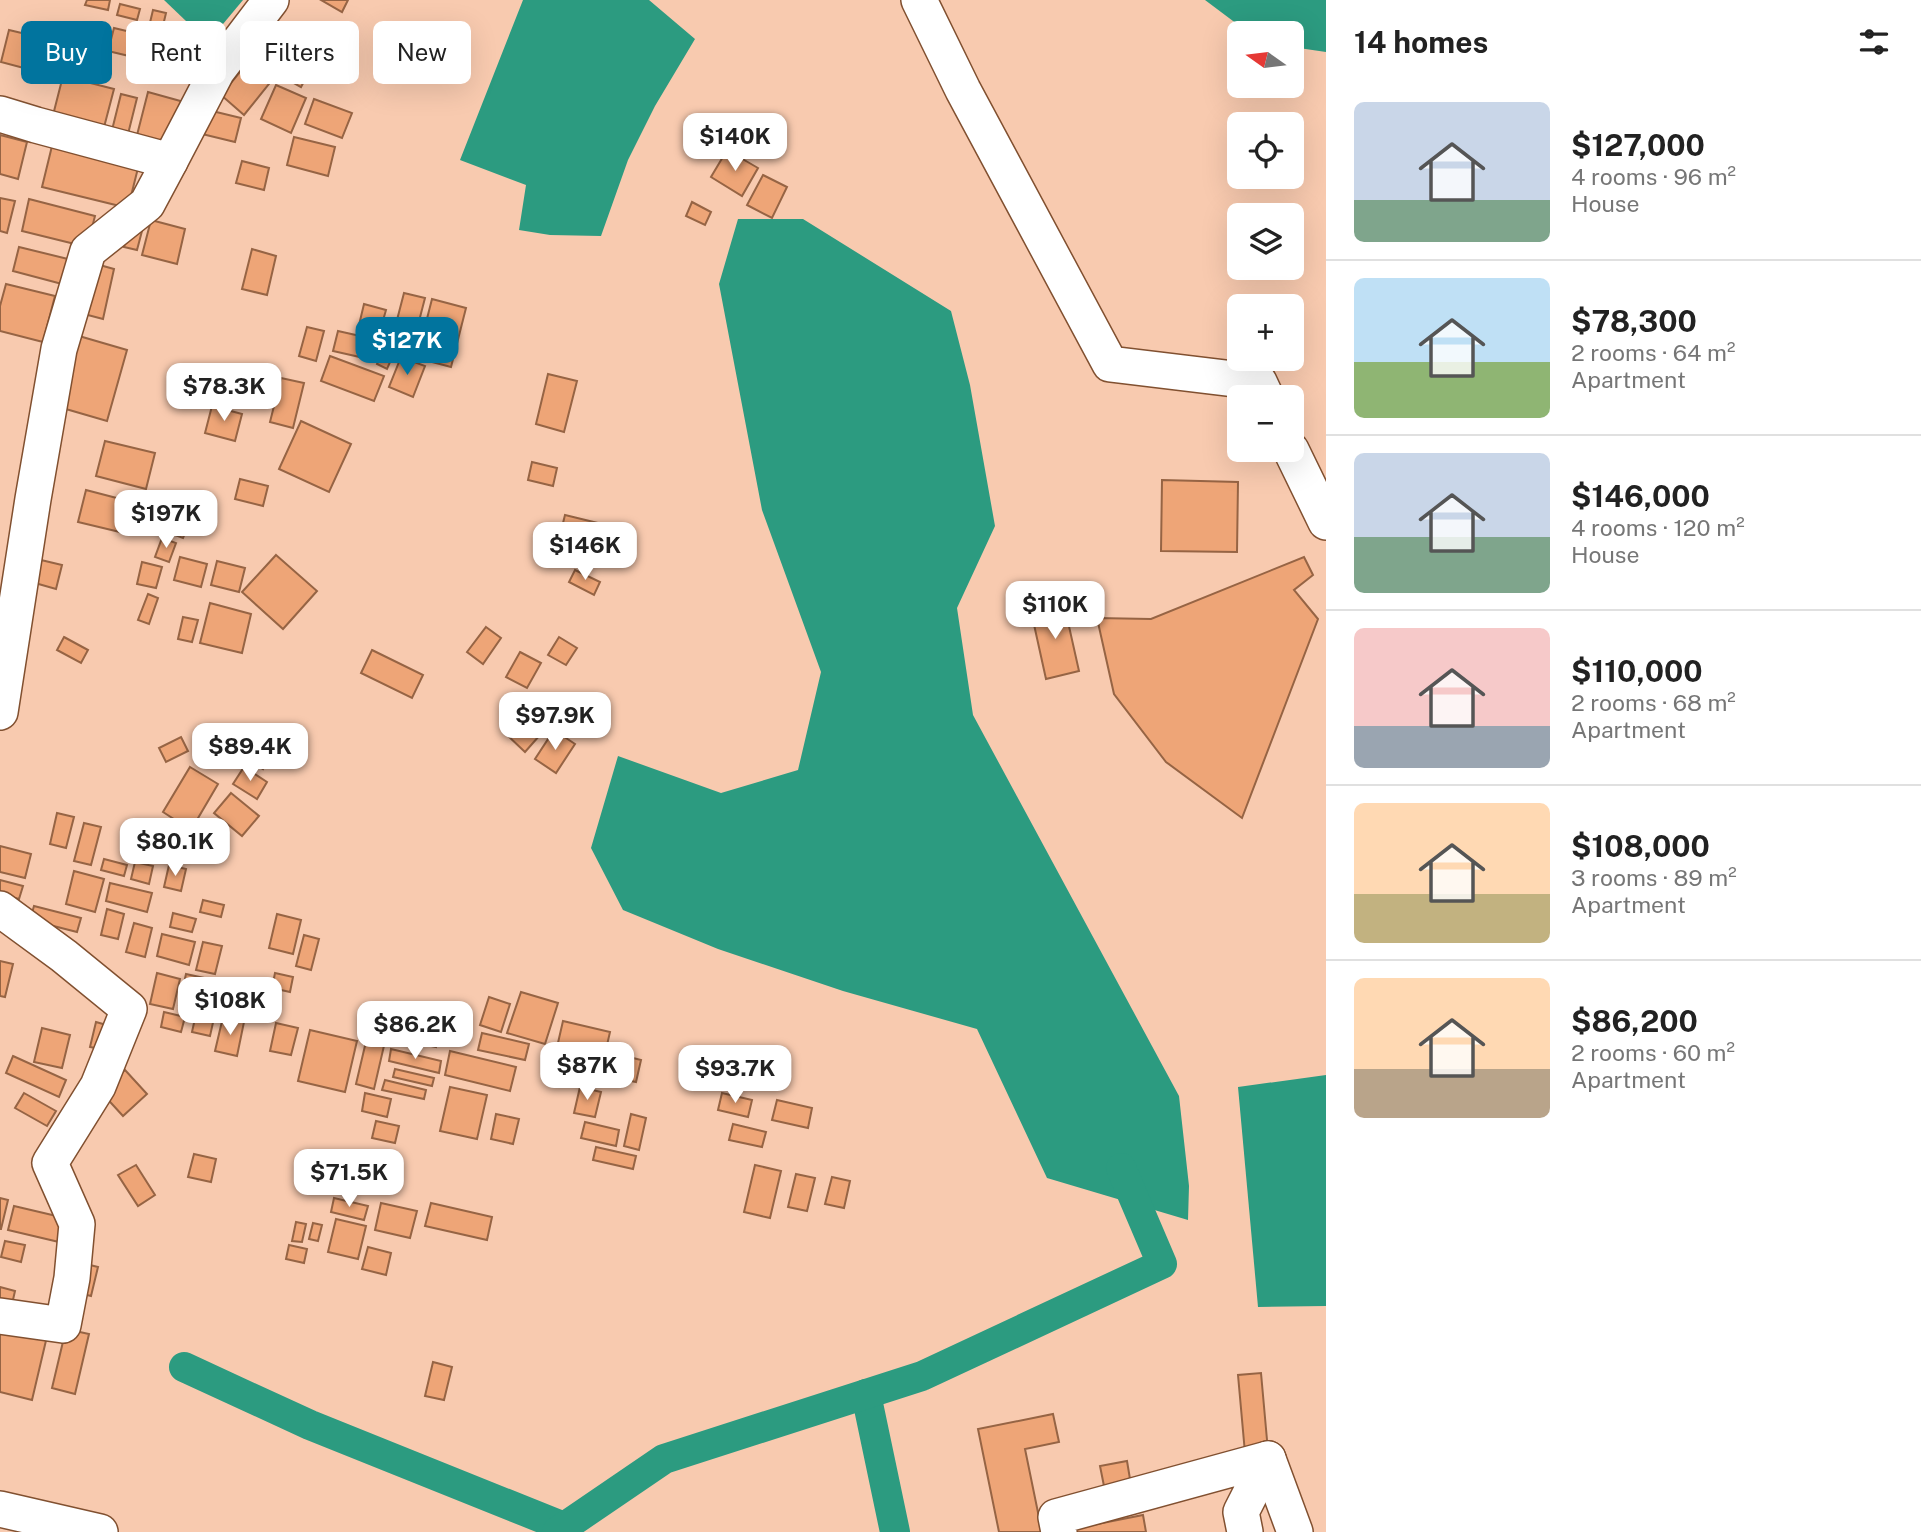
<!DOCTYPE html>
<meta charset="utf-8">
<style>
body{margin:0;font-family:"Public Sans",sans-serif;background:#f2f2f2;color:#222;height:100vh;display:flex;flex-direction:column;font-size:26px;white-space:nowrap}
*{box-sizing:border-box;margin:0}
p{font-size:23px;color:#767676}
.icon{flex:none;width:38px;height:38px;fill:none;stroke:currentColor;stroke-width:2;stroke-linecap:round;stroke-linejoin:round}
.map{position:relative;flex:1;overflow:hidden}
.sheet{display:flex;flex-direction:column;background:#fff;width:595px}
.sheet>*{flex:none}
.top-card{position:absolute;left:21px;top:21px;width:665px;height:63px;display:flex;gap:14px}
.needle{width:46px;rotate:284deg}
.tools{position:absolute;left:1227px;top:21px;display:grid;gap:14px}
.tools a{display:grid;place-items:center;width:77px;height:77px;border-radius:10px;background:#fff;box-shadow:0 7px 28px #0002;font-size:35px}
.price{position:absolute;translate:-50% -60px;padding:0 16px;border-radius:14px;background:#fff;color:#222;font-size:23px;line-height:46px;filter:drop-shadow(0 2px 4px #0008)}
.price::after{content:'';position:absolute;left:50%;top:42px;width:21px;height:16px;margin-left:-10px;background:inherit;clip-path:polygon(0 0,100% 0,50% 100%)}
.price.active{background:#01749e;color:#fff}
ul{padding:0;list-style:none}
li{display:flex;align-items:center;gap:21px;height:175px;padding:0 28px}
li+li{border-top:2px solid #e0e0e0}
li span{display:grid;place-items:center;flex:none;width:196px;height:140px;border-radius:10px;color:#555}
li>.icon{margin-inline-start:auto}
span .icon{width:84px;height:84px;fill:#fffc;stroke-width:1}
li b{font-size:30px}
h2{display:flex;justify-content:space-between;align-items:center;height:84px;padding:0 28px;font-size:30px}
.pill{padding:0 24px;border-radius:10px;background:#fff;box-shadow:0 7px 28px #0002;font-size:24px;line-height:63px}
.pill.active{background:#01749e;color:#fff}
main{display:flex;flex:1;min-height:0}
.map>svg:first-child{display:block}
</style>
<main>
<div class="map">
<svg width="1326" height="1532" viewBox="0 0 1326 1532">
<rect width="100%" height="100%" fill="#f8caaf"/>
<g fill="#2c9b80">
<path d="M 164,0 L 243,0 L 208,42 Z"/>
<path d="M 523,0 L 649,0 L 695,39 L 655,106 L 628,160 L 601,236 L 550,235 L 519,230 L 526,185 L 460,160 Z"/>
<path d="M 1205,0 L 1326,0 L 1326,52 L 1292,47 L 1292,33 L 1249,33 Z"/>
<path d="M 738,219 L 803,219 L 951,311 L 970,385 L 995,526 L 957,608 L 973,715 L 1179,1096 L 1189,1186 L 1188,1220 L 1047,1178 L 977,1029 L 843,991 L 718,949 L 623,910 L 591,848 L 618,756 L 721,793 L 798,770 L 821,672 L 762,510 L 719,284 Z"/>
<path d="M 1326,1075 L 1326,1306 L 1258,1307 L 1238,1087 Z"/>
</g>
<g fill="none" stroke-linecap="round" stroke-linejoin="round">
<g stroke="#2c9b80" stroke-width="30">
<path d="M 184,1367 L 310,1425 L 564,1527"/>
<path d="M 866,1394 L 895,1532"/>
<path d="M 557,1532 L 664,1459 L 922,1376 L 1162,1264 L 1121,1168"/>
</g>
</g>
<g fill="#eea577" stroke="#966444" stroke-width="2">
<path d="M 87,0 L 110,0 L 108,10 L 85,5 Z"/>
<path d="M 321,0 L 348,0 L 342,12 Z"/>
<path d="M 120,4 L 140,9 L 137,20 L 117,15 Z"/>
<path d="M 153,10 L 166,13 L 161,34 L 148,31 Z"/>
<path d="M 82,24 L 106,30 L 102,45 L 78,39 Z"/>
<path d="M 114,28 L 135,33 L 129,56 L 108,51 Z"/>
<path d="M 169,29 L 187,33 L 183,47 L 166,43 Z"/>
<path d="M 9,30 L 47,39 L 39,72 L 1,62 Z"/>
<path d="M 262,45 L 285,64 L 244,115 L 221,95 Z"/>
<path d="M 70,46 L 96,53 L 91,73 L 65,66 Z"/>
<path d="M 144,46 L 168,52 L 162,76 L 138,70 Z"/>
<path d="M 194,47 L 212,52 L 209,63 L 191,59 Z"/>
<path d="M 297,57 L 312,66 L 301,87 L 285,78 Z"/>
<path d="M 174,60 L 203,67 L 199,84 L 170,77 Z"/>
<path d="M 63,76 L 114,89 L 103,131 L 52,119 Z"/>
<path d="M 276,85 L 306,98 L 291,133 L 261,119 Z"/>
<path d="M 148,92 L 184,102 L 172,149 L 136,139 Z"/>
<path d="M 121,94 L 137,98 L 128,134 L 112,130 Z"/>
<path d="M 314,99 L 352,113 L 342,138 L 305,124 Z"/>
<path d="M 208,110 L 241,118 L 235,142 L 202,134 Z"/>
<path d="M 0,135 L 27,142 L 18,179 L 0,174 Z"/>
<path d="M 294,137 L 335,147 L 328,176 L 287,165 Z"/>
<path d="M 52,146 L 138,168 L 128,208 L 42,187 Z"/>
<path d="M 727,150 L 758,168 L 742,196 L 711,177 Z"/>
<path d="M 242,161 L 269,168 L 264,190 L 236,183 Z"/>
<path d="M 763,175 L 787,187 L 772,218 L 747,205 Z"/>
<path d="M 0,198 L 15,201 L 7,233 L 0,231 Z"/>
<path d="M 29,199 L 95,216 L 87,247 L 22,231 Z"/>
<path d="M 692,202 L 711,212 L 705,225 L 686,216 Z"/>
<path d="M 151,220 L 185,229 L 177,264 L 142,255 Z"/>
<path d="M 129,227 L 142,231 L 137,250 L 124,247 Z"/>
<path d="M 19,247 L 68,259 L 62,284 L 13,271 Z"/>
<path d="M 252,249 L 276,256 L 267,295 L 242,289 Z"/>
<path d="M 96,264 L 114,269 L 103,319 L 84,314 Z"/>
<path d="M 6,284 L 55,296 L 43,342 L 0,331 L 0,306 Z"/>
<path d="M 404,293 L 425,298 L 412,348 L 391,343 Z"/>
<path d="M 432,299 L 466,308 L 451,367 L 417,358 Z"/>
<path d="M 364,304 L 386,310 L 380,331 L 359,325 Z"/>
<path d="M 307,327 L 324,331 L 316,361 L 299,356 Z"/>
<path d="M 338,331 L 378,340 L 373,360 L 333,351 Z"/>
<path d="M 79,336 L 127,350 L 107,421 L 59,407 Z"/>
<path d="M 383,349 L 394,353 L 387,369 L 377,364 Z"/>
<path d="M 330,356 L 384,376 L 374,401 L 321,381 Z"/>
<path d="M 401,357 L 425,366 L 413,397 L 389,387 Z"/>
<path d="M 548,374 L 577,381 L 564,432 L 536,424 Z"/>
<path d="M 281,378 L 304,383 L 293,428 L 270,422 Z"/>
<path d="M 212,406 L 242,414 L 235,441 L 205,433 Z"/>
<path d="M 301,421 L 351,444 L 329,492 L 279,469 Z"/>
<path d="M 105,441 L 155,453 L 146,489 L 96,476 Z"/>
<path d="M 532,462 L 557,468 L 553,486 L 528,480 Z"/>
<path d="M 240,479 L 268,486 L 263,506 L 235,499 Z"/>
<path d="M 1162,480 L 1238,482 L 1237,552 L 1161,551 Z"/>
<path d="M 86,490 L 132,502 L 124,533 L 78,522 Z"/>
<path d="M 173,495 L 191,500 L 186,518 L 168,513 Z"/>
<path d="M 565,515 L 602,524 L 596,548 L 559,539 Z"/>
<path d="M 164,516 L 188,526 L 183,538 L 159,529 Z"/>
<path d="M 613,525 L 632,529 L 626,554 L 607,549 Z"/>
<path d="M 162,538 L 176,543 L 169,562 L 155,557 Z"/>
<path d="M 276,555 L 317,591 L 283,629 L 242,592 Z"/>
<path d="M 180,557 L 207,564 L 201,587 L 174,580 Z"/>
<path d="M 1304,557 L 1313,575 L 1294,590 L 1318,619 L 1242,818 L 1166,762 L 1114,694 L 1097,618 L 1151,619 Z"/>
<path d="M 41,560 L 62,565 L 56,589 L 35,583 Z"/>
<path d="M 217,561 L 245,568 L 239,592 L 211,585 Z"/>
<path d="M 142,562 L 162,567 L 156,588 L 137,584 Z"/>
<path d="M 575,570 L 600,582 L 594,595 L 569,582 Z"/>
<path d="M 148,594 L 158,598 L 149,624 L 138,620 Z"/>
<path d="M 210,603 L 251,614 L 242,653 L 200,643 Z"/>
<path d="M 1064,604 L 1079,671 L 1046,679 L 1031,611 Z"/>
<path d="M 183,617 L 198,620 L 192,642 L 178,639 Z"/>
<path d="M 486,627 L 501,638 L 483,664 L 467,652 Z"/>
<path d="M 64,637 L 88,650 L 81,663 L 57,650 Z"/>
<path d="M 559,637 L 577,648 L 566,665 L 548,655 Z"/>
<path d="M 372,650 L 423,675 L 412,698 L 361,673 Z"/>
<path d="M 520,652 L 541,663 L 527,688 L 506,677 Z"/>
<path d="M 525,707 L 547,727 L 525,752 L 503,731 Z"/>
<path d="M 554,730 L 575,744 L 556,773 L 535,759 Z"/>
<path d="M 181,737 L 188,751 L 166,762 L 159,748 Z"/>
<path d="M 255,743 L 272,752 L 263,769 L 246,759 Z"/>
<path d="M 190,767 L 218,784 L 191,830 L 163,812 Z"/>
<path d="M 244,767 L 267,782 L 257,799 L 233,784 Z"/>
<path d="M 231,793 L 259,816 L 242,836 L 214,813 Z"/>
<path d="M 57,813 L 74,817 L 66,848 L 50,844 Z"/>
<path d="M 84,823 L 101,827 L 91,865 L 74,861 Z"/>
<path d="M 0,846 L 31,854 L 25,878 L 0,872 Z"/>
<path d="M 104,859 L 127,865 L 124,876 L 101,870 Z"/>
<path d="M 135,862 L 153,866 L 149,884 L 131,879 Z"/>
<path d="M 169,865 L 186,869 L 181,891 L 164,887 Z"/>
<path d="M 74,871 L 104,879 L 95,912 L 66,904 Z"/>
<path d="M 0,880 L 23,886 L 19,899 L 0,894 Z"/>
<path d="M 110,883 L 152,893 L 147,912 L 106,901 Z"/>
<path d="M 203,900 L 224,905 L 221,917 L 200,912 Z"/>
<path d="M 34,906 L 81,918 L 77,932 L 30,920 Z"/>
<path d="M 107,909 L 124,914 L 118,939 L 101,935 Z"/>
<path d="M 173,913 L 196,919 L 192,932 L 170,927 Z"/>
<path d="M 277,914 L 301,920 L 293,954 L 269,948 Z"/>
<path d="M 134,923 L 152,928 L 145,957 L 126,952 Z"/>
<path d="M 162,934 L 195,942 L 189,965 L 157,956 Z"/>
<path d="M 304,935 L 319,939 L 311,970 L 296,966 Z"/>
<path d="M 203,942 L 222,946 L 215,974 L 196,970 Z"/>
<path d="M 0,961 L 13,964 L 5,997 L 0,996 Z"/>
<path d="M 157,973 L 180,979 L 173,1009 L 150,1004 Z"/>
<path d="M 275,973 L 293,977 L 290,992 L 272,988 Z"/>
<path d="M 186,974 L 209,979 L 201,1011 L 179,1005 Z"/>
<path d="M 521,992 L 558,1003 L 545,1044 L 507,1033 Z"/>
<path d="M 489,997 L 510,1004 L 501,1032 L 480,1025 Z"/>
<path d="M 164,1012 L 185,1017 L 181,1032 L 161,1027 Z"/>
<path d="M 196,1014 L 214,1018 L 210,1036 L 192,1032 Z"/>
<path d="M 223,1017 L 244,1022 L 237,1056 L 215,1051 Z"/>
<path d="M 563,1021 L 610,1032 L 599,1080 L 552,1069 Z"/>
<path d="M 96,1022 L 110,1026 L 105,1050 L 90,1047 Z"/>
<path d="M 276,1023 L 298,1028 L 291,1055 L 270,1051 Z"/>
<path d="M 412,1025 L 440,1031 L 436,1047 L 408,1041 Z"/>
<path d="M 42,1028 L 70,1035 L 62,1068 L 34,1062 Z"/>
<path d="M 310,1030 L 357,1041 L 345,1092 L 298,1081 Z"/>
<path d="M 368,1033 L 386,1037 L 374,1089 L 356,1084 Z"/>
<path d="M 482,1033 L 529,1044 L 525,1060 L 478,1050 Z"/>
<path d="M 391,1049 L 441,1061 L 439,1073 L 389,1061 Z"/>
<path d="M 450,1051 L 516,1067 L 510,1091 L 445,1075 Z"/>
<path d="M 617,1054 L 641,1060 L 636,1082 L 612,1077 Z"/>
<path d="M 13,1056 L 66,1080 L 59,1097 L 6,1073 Z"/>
<path d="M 395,1069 L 434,1078 L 432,1086 L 393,1077 Z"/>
<path d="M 125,1070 L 147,1094 L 123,1116 L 101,1092 Z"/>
<path d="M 385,1080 L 426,1090 L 424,1099 L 382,1090 Z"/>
<path d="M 450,1087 L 487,1095 L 477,1139 L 440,1131 Z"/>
<path d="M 580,1087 L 601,1092 L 595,1117 L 574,1113 Z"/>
<path d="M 24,1093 L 56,1111 L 47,1126 L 15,1108 Z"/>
<path d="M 365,1093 L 391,1099 L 387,1117 L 362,1111 Z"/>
<path d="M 722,1093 L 752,1100 L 748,1117 L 718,1110 Z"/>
<path d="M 777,1100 L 812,1108 L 808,1128 L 772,1120 Z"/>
<path d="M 496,1114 L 519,1119 L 513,1144 L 491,1139 Z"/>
<path d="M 631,1114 L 646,1118 L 639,1150 L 624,1146 Z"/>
<path d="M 376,1121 L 399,1126 L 395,1143 L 372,1138 Z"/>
<path d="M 585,1122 L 619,1130 L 616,1146 L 581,1138 Z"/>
<path d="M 733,1124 L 766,1132 L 762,1147 L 729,1140 Z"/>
<path d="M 596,1147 L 636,1156 L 633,1169 L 593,1160 Z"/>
<path d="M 194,1154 L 216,1159 L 211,1182 L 188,1177 Z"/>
<path d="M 136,1165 L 155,1195 L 138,1206 L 118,1175 Z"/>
<path d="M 755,1165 L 781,1171 L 770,1218 L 744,1212 Z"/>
<path d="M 796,1174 L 815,1178 L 807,1211 L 788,1207 Z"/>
<path d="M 832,1177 L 850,1181 L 844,1208 L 825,1204 Z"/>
<path d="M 0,1198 L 8,1200 L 1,1229 L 0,1229 Z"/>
<path d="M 334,1198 L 368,1206 L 364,1220 L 331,1212 Z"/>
<path d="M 381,1203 L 417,1211 L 410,1238 L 375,1230 Z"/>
<path d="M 431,1203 L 492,1217 L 487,1240 L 425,1226 Z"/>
<path d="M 14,1206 L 65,1218 L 59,1242 L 8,1230 Z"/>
<path d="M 336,1219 L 366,1226 L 358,1259 L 328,1252 Z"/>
<path d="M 296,1222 L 306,1224 L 302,1242 L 292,1241 Z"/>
<path d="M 313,1223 L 322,1225 L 318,1241 L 309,1239 Z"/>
<path d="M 5,1241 L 25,1245 L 21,1262 L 1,1257 Z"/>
<path d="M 289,1245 L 307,1249 L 304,1263 L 286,1259 Z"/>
<path d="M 368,1247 L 391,1253 L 386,1275 L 362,1269 Z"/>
<path d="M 82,1263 L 98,1267 L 91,1296 L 75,1292 Z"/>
<path d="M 0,1287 L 15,1291 L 10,1313 L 0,1310 Z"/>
<path d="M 0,1321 L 48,1332 L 32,1400 L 0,1392 Z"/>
<path d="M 66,1329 L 89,1334 L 75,1394 L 52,1388 Z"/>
<path d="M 433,1362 L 452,1367 L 444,1400 L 425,1396 Z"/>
<path d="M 1261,1373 L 1268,1451 L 1245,1453 L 1238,1375 Z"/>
<path d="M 1053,1414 L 1059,1442 L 1025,1449 L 1042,1532 L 999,1532 L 978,1429 Z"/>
<path d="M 1127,1461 L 1131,1485 L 1105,1491 L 1100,1466 Z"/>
<path d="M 1143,1515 L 1146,1532 L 1068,1532 L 1067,1530 Z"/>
</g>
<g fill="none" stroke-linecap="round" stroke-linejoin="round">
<g stroke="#815030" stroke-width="38">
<g id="minor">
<path d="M 919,0 L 963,90 L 1110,364 L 1259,382 L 1266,397"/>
<path d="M 0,114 L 36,125 L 170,161 L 217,71 L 271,0"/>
<path d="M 1291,450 L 1326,522"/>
<path d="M 0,712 L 33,499 L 59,349 L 88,251 L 147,204 L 170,161"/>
<path d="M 0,909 L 64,956 L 129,1009 L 98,1086 L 50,1163 L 77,1224 L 72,1278 L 63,1325 L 0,1316"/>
<path d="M 1268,1459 L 1295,1532"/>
<path d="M 0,1509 L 100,1532"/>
<path d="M 1059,1532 L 1056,1517 L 1268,1459 L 1241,1512 L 1245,1532"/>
</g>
</g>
<use href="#minor" stroke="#fff" stroke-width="35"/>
</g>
</svg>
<div class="tools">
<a><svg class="needle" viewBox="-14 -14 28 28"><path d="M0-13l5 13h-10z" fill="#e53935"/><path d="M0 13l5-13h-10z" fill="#767676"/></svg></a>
<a><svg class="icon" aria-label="locate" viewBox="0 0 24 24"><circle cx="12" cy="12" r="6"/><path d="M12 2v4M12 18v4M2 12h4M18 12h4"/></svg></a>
<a><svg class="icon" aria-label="layers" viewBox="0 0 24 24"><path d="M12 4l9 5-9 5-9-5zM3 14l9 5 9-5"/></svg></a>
<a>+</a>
<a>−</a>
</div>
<b class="price" style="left:735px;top:173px">$140K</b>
<b class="price active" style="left:407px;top:377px">$127K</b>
<b class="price" style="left:224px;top:423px">$78.3K</b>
<b class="price" style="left:166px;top:550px">$197K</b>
<b class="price" style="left:585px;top:582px">$146K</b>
<b class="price" style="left:1055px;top:641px">$110K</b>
<b class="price" style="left:555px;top:752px">$97.9K</b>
<b class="price" style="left:250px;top:783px">$89.4K</b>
<b class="price" style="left:175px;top:878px">$80.1K</b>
<b class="price" style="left:230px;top:1037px">$108K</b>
<b class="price" style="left:415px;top:1061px">$86.2K</b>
<b class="price" style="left:587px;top:1102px">$87K</b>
<b class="price" style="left:735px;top:1105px">$93.7K</b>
<b class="price" style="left:349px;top:1209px">$71.5K</b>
<div class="top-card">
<a class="pill active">Buy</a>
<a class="pill">Rent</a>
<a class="pill">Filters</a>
<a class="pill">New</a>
</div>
</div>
<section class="sheet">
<h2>14 homes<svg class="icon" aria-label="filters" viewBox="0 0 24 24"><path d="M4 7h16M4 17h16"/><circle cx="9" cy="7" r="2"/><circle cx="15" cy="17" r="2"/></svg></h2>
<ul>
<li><span style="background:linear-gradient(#c9d6e8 70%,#7fa58c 0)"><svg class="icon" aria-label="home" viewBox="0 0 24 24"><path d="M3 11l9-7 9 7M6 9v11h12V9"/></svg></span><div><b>$127,000</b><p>4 rooms · 96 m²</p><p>House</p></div></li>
<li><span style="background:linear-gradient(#bfe0f5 60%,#8fb573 0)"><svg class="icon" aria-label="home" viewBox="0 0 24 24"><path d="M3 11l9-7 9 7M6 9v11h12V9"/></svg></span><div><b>$78,300</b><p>2 rooms · 64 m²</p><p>Apartment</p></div></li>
<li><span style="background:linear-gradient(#c9d6e8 60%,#7fa58c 0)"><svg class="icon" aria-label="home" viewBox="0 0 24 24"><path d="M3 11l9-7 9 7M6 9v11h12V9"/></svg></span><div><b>$146,000</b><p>4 rooms · 120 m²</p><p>House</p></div></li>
<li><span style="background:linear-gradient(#f6c9c9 70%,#9aa5b1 0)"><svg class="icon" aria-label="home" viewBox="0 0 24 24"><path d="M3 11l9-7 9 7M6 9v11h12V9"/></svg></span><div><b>$110,000</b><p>2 rooms · 68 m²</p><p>Apartment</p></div></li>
<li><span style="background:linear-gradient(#ffd9b3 65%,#c2b280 0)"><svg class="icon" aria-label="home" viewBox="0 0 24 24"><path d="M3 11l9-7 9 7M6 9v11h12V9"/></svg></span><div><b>$108,000</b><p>3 rooms · 89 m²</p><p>Apartment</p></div></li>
<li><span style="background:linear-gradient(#ffd9b3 65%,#b9a48a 0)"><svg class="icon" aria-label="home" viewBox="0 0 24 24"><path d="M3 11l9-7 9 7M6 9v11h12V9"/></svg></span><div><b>$86,200</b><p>2 rooms · 60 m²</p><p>Apartment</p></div></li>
</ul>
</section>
</main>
